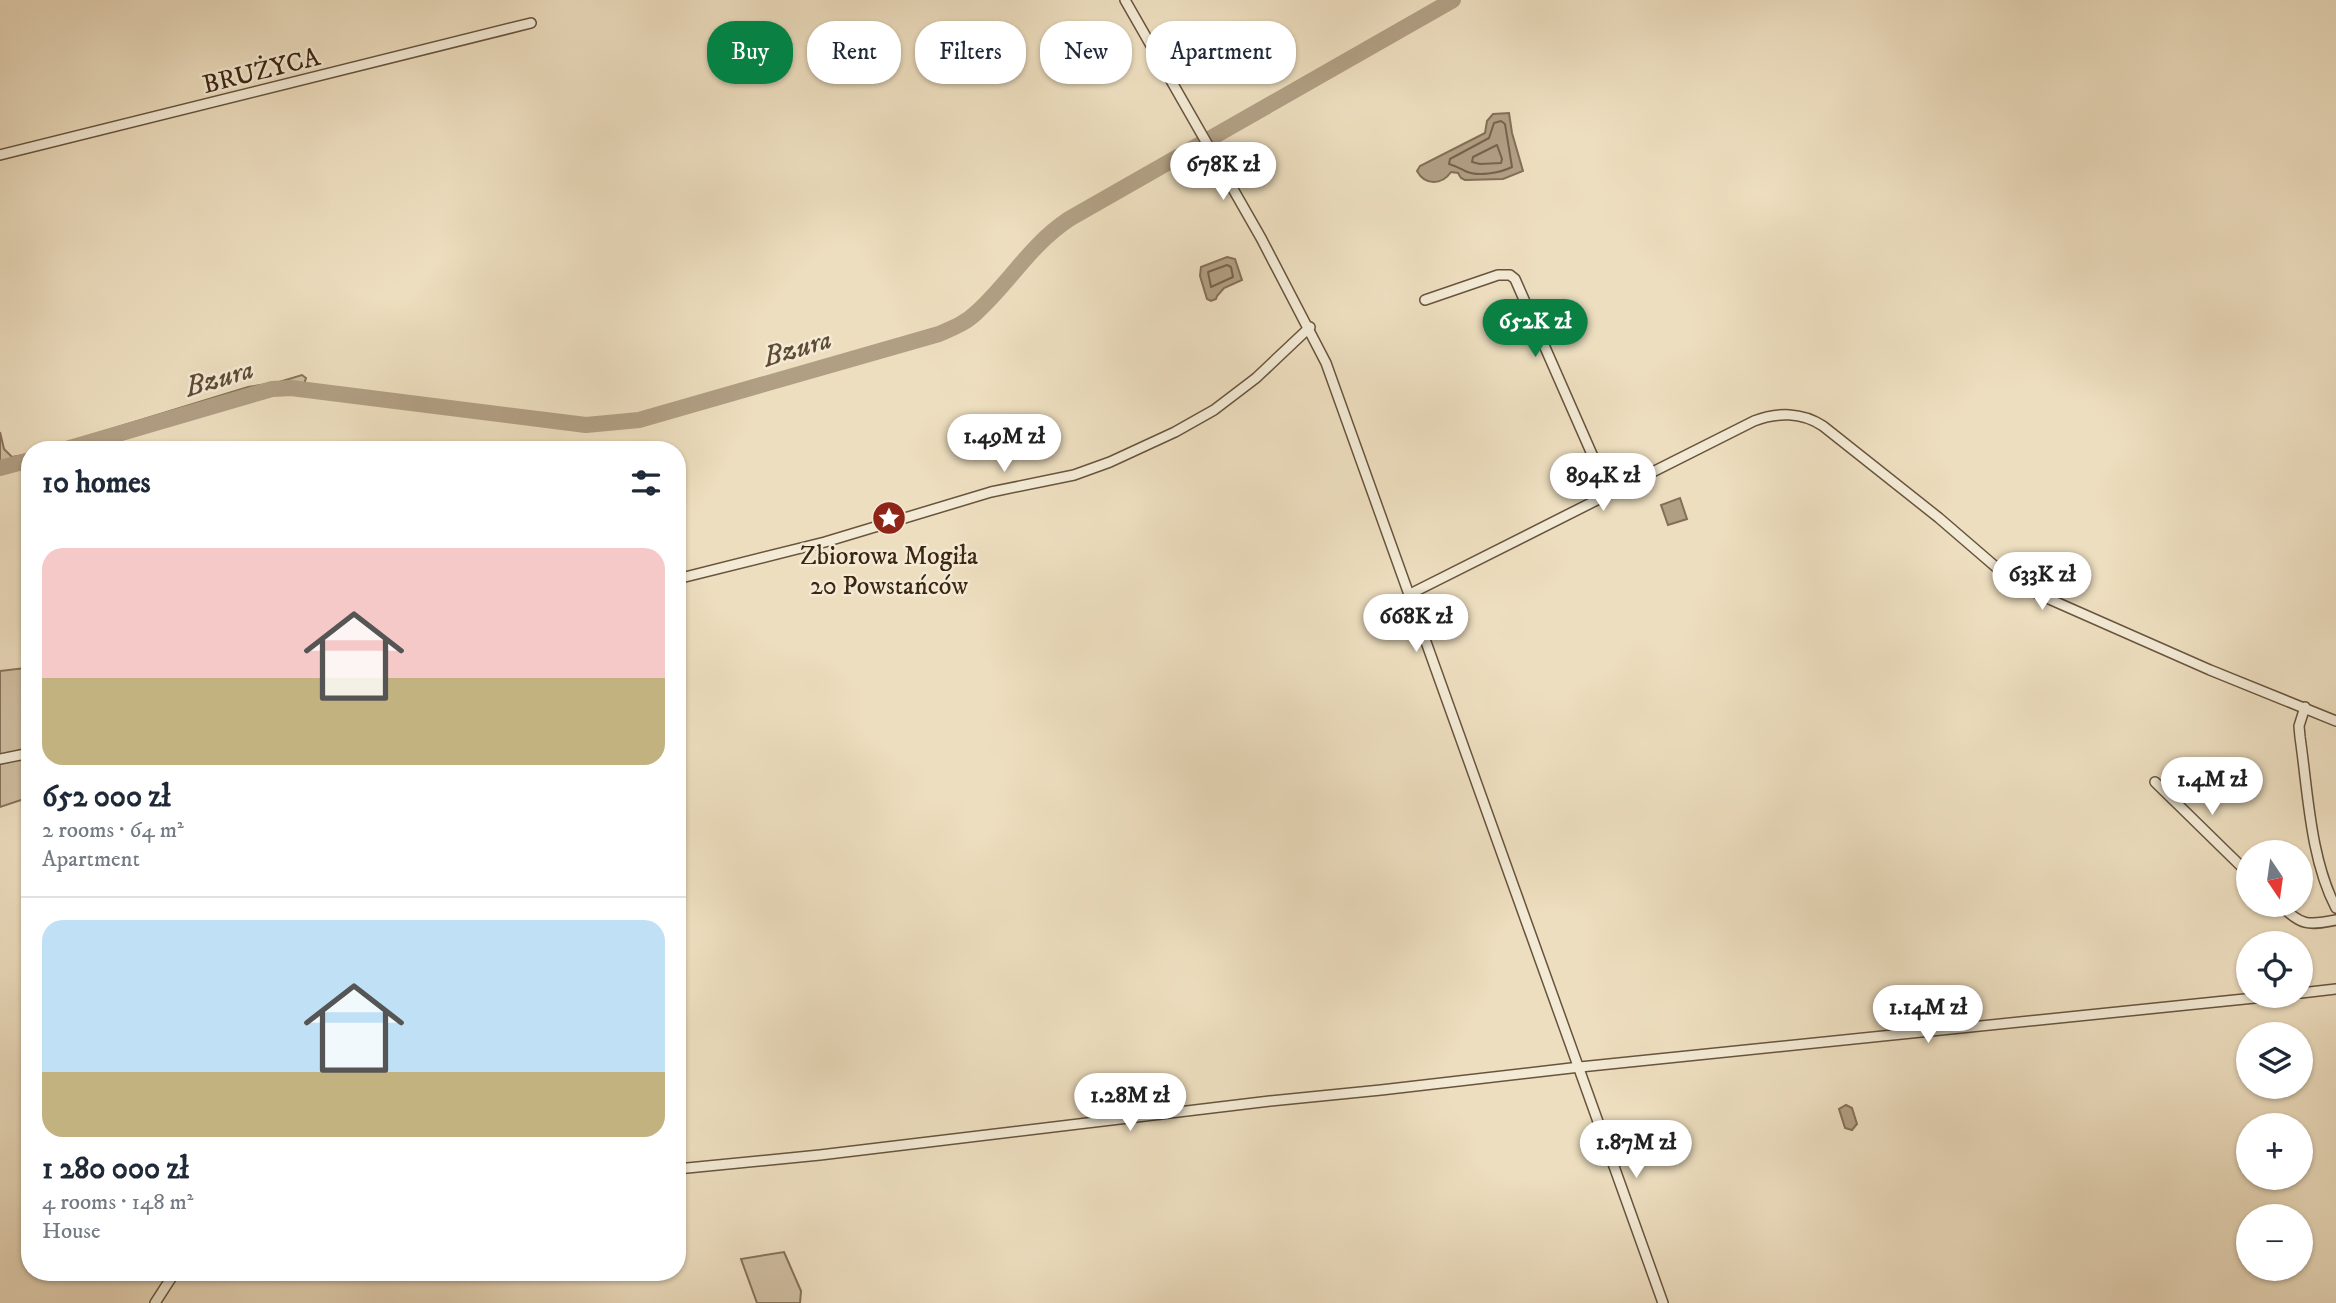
<!DOCTYPE html>
<meta charset="utf-8">
<style>
body{margin:0;font-family:"IM FELL DW Pica",serif;background:#f2f2f3;color:#1f2937;height:100vh;display:flex;flex-direction:column;font-size:26px;white-space:nowrap}
*{box-sizing:border-box;margin:0}
p{font-size:23px;color:#747a83}
.icon{flex:none;width:38px;height:38px;fill:none;stroke:currentColor;stroke-width:2;stroke-linecap:round;stroke-linejoin:round}
.map{position:relative;flex:1;overflow:hidden}
.drawer{position:absolute;left:21px;top:441px;width:665px;height:840px;display:flex;flex-direction:column;background:#fff;border-radius:28px;box-shadow:0 2px 5px #0004}
.drawer>*{flex:none}
.hud{position:absolute;left:707px;top:21px;width:665px;height:63px;display:flex;gap:14px}
.needle{width:46px;rotate:167deg}
.buttons{position:absolute;left:2236px;top:840px;display:grid;gap:14px}
.buttons a{display:grid;place-items:center;width:77px;height:77px;border-radius:50%;background:#fff;box-shadow:0 2px 5px #0004;font-size:35px}
.price{position:absolute;translate:-50% -60px;padding:0 16px;border-radius:24px;background:#fff;color:#222;font-size:23px;line-height:46px;filter:drop-shadow(0 2px 4px #0008)}
.price::after{content:'';position:absolute;left:50%;top:42px;width:21px;height:16px;margin-left:-10px;background:inherit;clip-path:polygon(0 0,100% 0,50% 100%)}
.price.active{background:#0b8043;color:#fff}
ul{padding:0;list-style:none}
li{display:grid;align-content:center;gap:14px;height:371px;padding:0 21px}
li+li{border-top:2px solid #e0e1e3}
li span{display:grid;place-items:center;height:217px;border-radius:21px;color:#555}
li>.icon{margin-inline-start:auto}
span .icon{width:126px;height:126px;fill:#fffc;stroke-width:1}
li b{font-size:30px}
h2{display:flex;justify-content:space-between;align-items:center;height:84px;padding:0 21px;font-size:30px}
.tag{padding:0 24px;border-radius:28px;background:#fff;box-shadow:0 2px 5px #0004;font-size:24px;line-height:63px}
.tag.active{background:#0b8043;color:#fff}
.map>svg:first-child{display:block}
</style>
<div class="map">
<svg width="2336" height="1303" viewBox="0 0 2336 1303">
<rect width="100%" height="100%" fill="#eddebf"/>
<filter id="stains"><feTurbulence type="fractalNoise" baseFrequency=".00286" numOctaves="4"/><feColorMatrix values="0 0 0 0 .2 0 0 0 0 .09 0 0 0 0 .02 0 0 0 .5 -.17"/></filter>
<radialGradient id="worn" r=".72"><stop offset=".6" stop-color="#630" stop-opacity="0"/><stop offset="1" stop-color="#630" stop-opacity=".3"/></radialGradient>
<g fill="#cfbfa2" stroke="#86725a" stroke-width="2">
<path d="M 302,375 L 306,378 L 302,390 L 272,389 L 254,393 L 63,450 L 43,450 L 248,387 L 279,382 Z"/>
<path d="M 0,432 L 4,449 L 12,457 L 30,454 L 30,460 L 0,468 Z"/>
<path d="M 25,668 L 30,683 L 30,797 L 0,807 L 0,671 Z"/>
<path d="M 784,1252 L 801,1291 L 800,1303 L 757,1303 L 741,1259 Z"/>
</g>
<g fill="#b19f84" stroke="#826f56" stroke-width="2">
<path d="M 1509,113 L 1512,133 L 1523,171 L 1503,179 L 1465,180 L 1461,178 L 1458,173 L 1451,172 C 1442,185 1425,186 1417,171 L 1420,166 L 1485,133 L 1487,121 L 1493,114 Z"/>
<path d="M 1227,257 L 1235,259 L 1242,280 L 1224,288 L 1217,296 L 1216,299 L 1211,301 L 1207,299 L 1200,276 L 1201,267 Z"/>
<path d="M 1680,498 L 1687,519 L 1668,525 L 1661,505 Z"/>
<path d="M 1846,1105 L 1852,1108 L 1857,1124 L 1852,1130 L 1845,1128 L 1839,1109 Z"/>
</g>
<g fill="none" stroke-linecap="round" stroke-linejoin="round">
<g stroke="#76624b" stroke-width="2">
<path d="M 1501,121 L 1505,124 L 1512,167 C 1500,173 1477,177 1465,171 C 1459,168 1456,166 1449,164 L 1450,159 L 1489,138 L 1494,123 Z"/>
<path d="M 1497,145 L 1502,159 L 1501,163 L 1480,164 L 1472,162 L 1473,157 Z"/>
<path d="M 1227,265 L 1231,267 L 1233,277 L 1211,287 L 1208,272 Z"/>
</g>
<g stroke="#b19f84" stroke-width="16">
<path d="M 63,450 L 272,389 L 291,388 L 586,425 L 639,420 L 939,334 C 953,328 966,323 977,312 C 1011,281 1029,246 1069,219 L 1453,0"/>
<path d="M 0,468 L 30,460"/>
</g>
<g stroke="#68543d" stroke-width="12">
<g id="minor">
<path d="M 1125,0 L 1261,238 L 1326,363 L 1663,1303"/>
<path d="M 0,155 L 531,23"/>
<path d="M 1425,300 L 1498,275 L 1510,275 L 1515,279 L 1609,493"/>
<path d="M 677,579 L 825,542 L 991,492 L 1074,475 L 1110,462 L 1175,432 L 1214,410 L 1256,378 L 1310,327"/>
<path d="M 1410,594 L 1754,421 C 1777,412 1802,412 1823,426 L 1939,518 L 2011,580 L 2040,595 L 2210,670 L 2336,721"/>
<path d="M 2305,707 L 2299,726 L 2300,737 C 2308,792 2310,858 2336,908"/>
<path d="M 0,759 L 30,753"/>
<path d="M 2155,782 L 2249,874"/>
<path d="M 2280,905 C 2301,925 2307,926 2336,920"/>
<path d="M 2301,993 L 2336,989"/>
<path d="M 677,1169 L 820,1155 L 1270,1101 L 1381,1090 L 1580,1067 L 2274,996"/>
<path d="M 155,1303 L 175,1272"/>
</g>
</g>
<use href="#minor" stroke="#f3ead5" stroke-width="9"/>
</g>
<defs>
<g id="sight-disc" transform="scale(1.75)"><circle r="9.5" fill="#8f2418" stroke="#f3ead5"/><path d="M0-6L1.8-2.2L6-1.7L2.9 1.2L3.7 5.4L0 3.3L-3.7 5.4L-2.9 1.2L-6-1.7L-1.8-2.2Z" fill="#fff"/></g>
</defs>
<g fill-rule="evenodd">
<use href="#sight-disc" x="889" y="518"/>
</g>
<g text-anchor="middle" stroke-width="5" stroke-linejoin="round" paint-order="stroke">
<g font-size="26" fill="#3c2612" stroke="#f3ead5">
<text transform="translate(261 70) rotate(-14)" y="9">BRUŻYCA</text>
</g>
<g font-size="26" fill="#3c2612" stroke="#f3ead5">
<text x="889" y="564">Zbiorowa Mogiła<tspan x="889" dy="30">20 Powstańców</tspan></text>
</g>
<g font-size="28" font-style="italic" fill="#5f4a34" stroke="#f3ead5">
<text transform="translate(797 347) rotate(-16)" y="10">Bzura</text>
<text transform="translate(219 377) rotate(-16)" y="10">Bzura</text>
</g>
</g>
<rect width="100%" height="100%" filter="url(#stains)"/>
<rect width="100%" height="100%" fill="url(#worn)"/>
</svg>
<div class="buttons">
<a><svg class="needle" viewBox="-14 -14 28 28"><path d="M0-13l5 13h-10z" fill="#e53935"/><path d="M0 13l5-13h-10z" fill="#747a83"/></svg></a>
<a><svg class="icon" aria-label="locate" viewBox="0 0 24 24"><circle cx="12" cy="12" r="6"/><path d="M12 2v4M12 18v4M2 12h4M18 12h4"/></svg></a>
<a><svg class="icon" aria-label="layers" viewBox="0 0 24 24"><path d="M12 4l9 5-9 5-9-5zM3 14l9 5 9-5"/></svg></a>
<a>+</a>
<a>−</a>
</div>
<b class="price" style="left:1223px;top:202px">678K zł</b>
<b class="price active" style="left:1535px;top:359px">652K zł</b>
<b class="price" style="left:1004px;top:474px">1.49M zł</b>
<b class="price" style="left:1603px;top:513px">894K zł</b>
<b class="price" style="left:2042px;top:612px">633K zł</b>
<b class="price" style="left:1416px;top:654px">668K zł</b>
<b class="price" style="left:2212px;top:817px">1.4M zł</b>
<b class="price" style="left:1928px;top:1045px">1.14M zł</b>
<b class="price" style="left:1130px;top:1133px">1.28M zł</b>
<b class="price" style="left:1636px;top:1180px">1.87M zł</b>
<div class="hud">
<a class="tag active">Buy</a>
<a class="tag">Rent</a>
<a class="tag">Filters</a>
<a class="tag">New</a>
<a class="tag">Apartment</a>
</div>
<section class="drawer">
<h2>10 homes<svg class="icon" aria-label="filters" viewBox="0 0 24 24"><path d="M4 7h16M4 17h16"/><circle cx="9" cy="7" r="2"/><circle cx="15" cy="17" r="2"/></svg></h2>
<ul>
<li><span style="background:linear-gradient(#f6c9c9 60%,#c2b280 0)"><svg class="icon" aria-label="home" viewBox="0 0 24 24"><path d="M3 11l9-7 9 7M6 9v11h12V9"/></svg></span><div><b>652 000 zł</b><p>2 rooms · 64 m²</p><p>Apartment</p></div></li>
<li><span style="background:linear-gradient(#bfe0f5 70%,#c2b280 0)"><svg class="icon" aria-label="home" viewBox="0 0 24 24"><path d="M3 11l9-7 9 7M6 9v11h12V9"/></svg></span><div><b>1 280 000 zł</b><p>4 rooms · 148 m²</p><p>House</p></div></li>
</ul>
</section>
</div>
